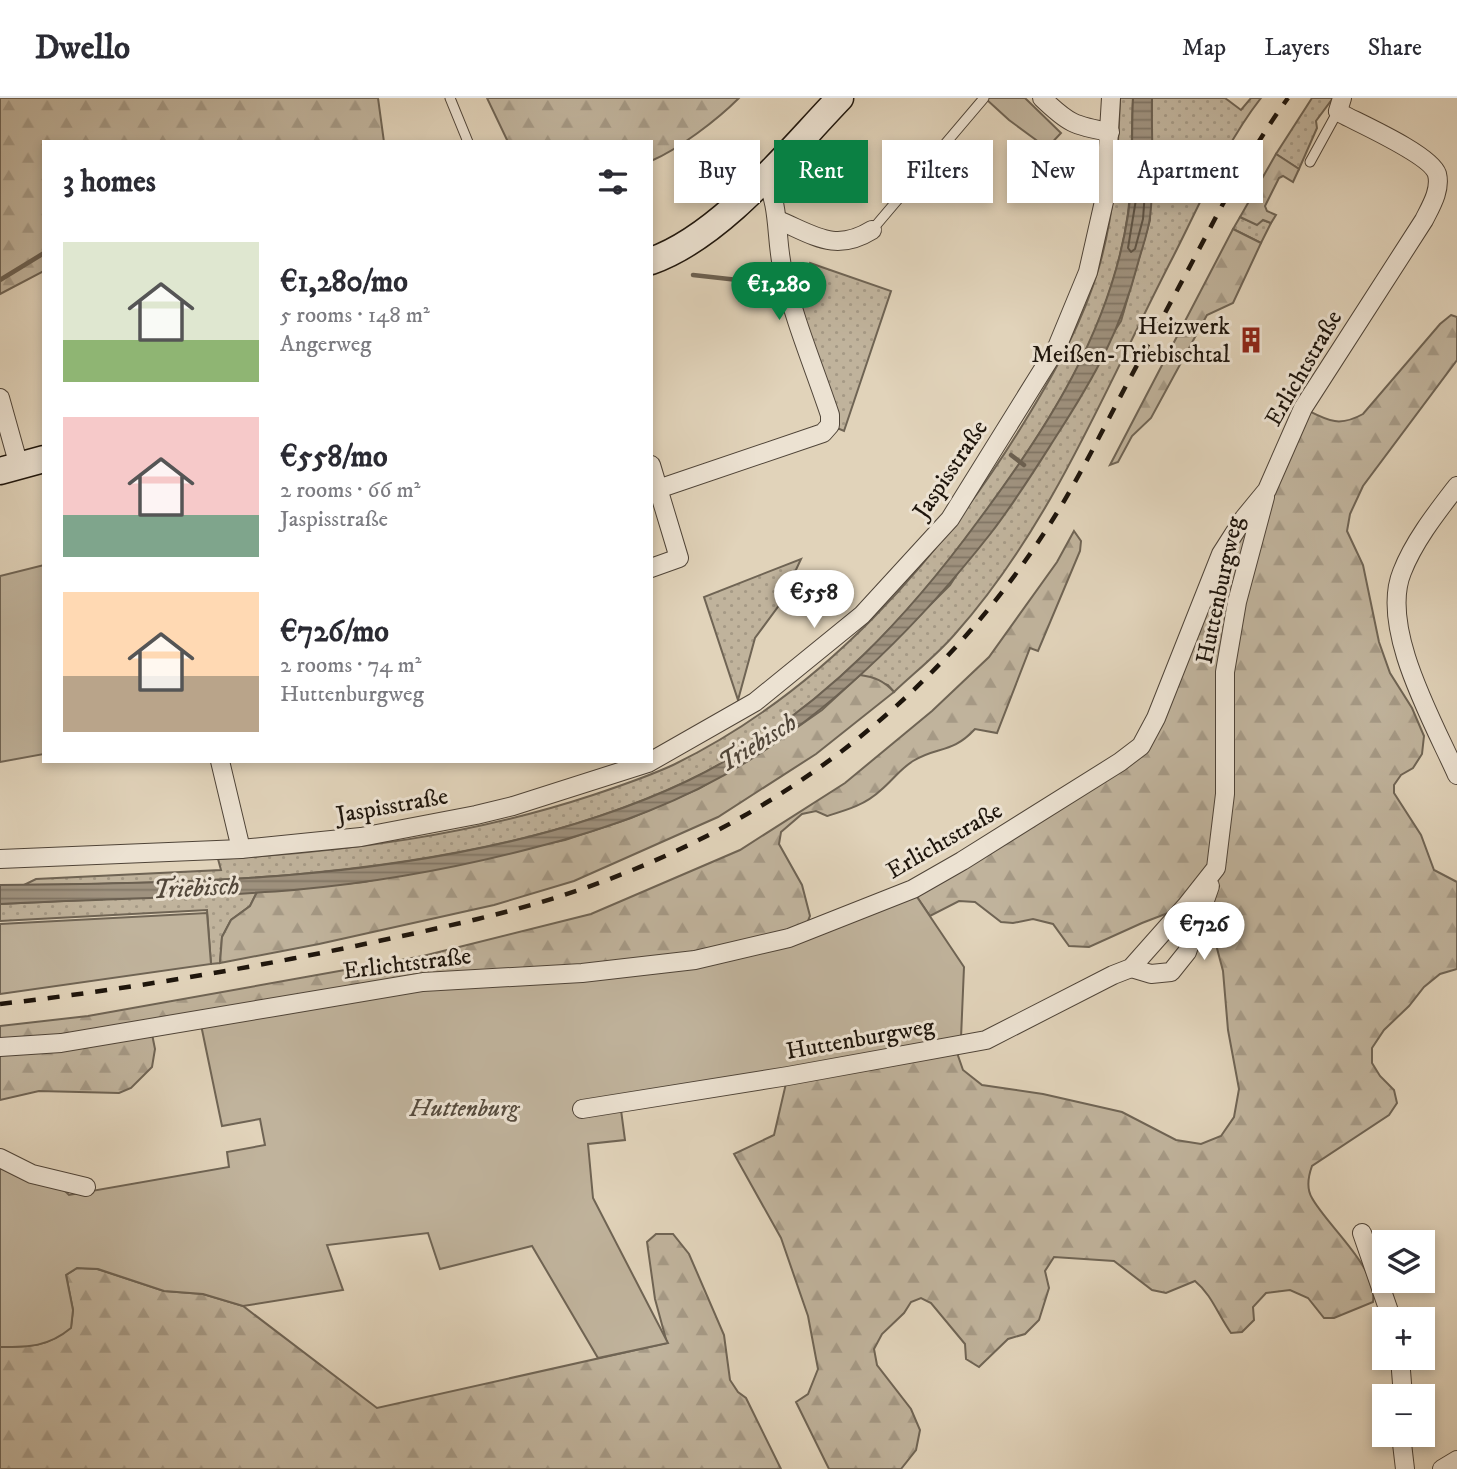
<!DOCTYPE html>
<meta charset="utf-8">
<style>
body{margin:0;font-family:"IM FELL DW Pica",serif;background:#f7f7f7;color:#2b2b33;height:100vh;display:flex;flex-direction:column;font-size:26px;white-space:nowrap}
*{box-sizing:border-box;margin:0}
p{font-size:23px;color:#7c7c81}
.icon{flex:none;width:38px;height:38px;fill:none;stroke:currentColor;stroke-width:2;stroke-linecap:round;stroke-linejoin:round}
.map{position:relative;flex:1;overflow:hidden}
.drawer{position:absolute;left:42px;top:42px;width:611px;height:623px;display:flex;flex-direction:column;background:#fff;border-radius:0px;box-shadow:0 4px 10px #0003}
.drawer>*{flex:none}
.guide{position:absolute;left:674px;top:42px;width:665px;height:63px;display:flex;gap:14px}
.tools{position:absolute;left:1372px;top:1132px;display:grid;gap:14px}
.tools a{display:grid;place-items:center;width:63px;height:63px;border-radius:0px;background:#fff;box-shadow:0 4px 10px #0003;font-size:35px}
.price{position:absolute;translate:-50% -60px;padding:0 16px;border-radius:24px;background:#fff;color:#222;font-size:23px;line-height:46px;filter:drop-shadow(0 2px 4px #0008)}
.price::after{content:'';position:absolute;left:50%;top:42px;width:21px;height:16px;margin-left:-10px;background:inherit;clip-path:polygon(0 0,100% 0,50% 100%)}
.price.current{background:#0b8043;color:#fff}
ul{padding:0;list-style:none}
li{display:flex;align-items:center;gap:21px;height:175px;padding:0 21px}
li span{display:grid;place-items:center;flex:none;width:196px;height:140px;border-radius:0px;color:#555}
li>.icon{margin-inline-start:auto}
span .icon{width:84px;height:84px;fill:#fffc;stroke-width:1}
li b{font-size:30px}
h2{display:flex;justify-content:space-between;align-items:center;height:84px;padding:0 21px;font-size:30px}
.pill{padding:0 24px;border-radius:0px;background:#fff;box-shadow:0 4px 10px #0003;font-size:24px;line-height:63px}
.pill.current{background:#0b8043;color:#fff}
header{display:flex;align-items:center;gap:42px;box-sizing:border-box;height:98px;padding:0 35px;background:#fff;border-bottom:2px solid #e1e1e2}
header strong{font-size:33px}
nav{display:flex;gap:38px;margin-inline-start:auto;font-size:24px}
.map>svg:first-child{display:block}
</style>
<header>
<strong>Dwello</strong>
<nav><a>Map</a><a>Layers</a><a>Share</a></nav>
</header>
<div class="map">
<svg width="1457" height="1371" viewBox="0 0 1457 1371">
<defs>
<pattern id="grass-dots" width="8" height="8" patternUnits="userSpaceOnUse" patternTransform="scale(1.75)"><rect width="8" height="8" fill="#c0b39c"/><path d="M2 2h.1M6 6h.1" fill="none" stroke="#a59985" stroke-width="1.8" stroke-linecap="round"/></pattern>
<pattern id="forest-firs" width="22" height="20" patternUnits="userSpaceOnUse" patternTransform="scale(1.75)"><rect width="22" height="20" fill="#c0b39c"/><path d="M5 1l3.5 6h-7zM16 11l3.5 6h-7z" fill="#a59985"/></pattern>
<pattern id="water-rules" width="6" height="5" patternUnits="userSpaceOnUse" patternTransform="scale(1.75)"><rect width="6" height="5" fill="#9f927f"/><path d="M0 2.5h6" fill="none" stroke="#817666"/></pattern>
</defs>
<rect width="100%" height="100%" fill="#e1d3ba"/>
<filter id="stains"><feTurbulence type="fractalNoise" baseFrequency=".00286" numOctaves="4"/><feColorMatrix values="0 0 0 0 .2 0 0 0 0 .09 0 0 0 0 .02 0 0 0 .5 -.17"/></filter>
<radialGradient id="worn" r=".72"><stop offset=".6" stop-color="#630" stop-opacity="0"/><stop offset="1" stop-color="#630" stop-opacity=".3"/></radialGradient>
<g fill="url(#grass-dots)" stroke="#6f6454" stroke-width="2">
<path d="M 1120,0 L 1133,0 C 1131,40 1133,75 1128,115 C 1112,232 1047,331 978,424 C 908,519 826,606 722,665 C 668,695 610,716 551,733 C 379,780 202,785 24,787 L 36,781 L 221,772 L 218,761 C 345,754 472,737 593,697 C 620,688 647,679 673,667 C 823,594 940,462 1025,323 C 1055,274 1083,224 1099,169 C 1115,114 1118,57 1120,0 Z"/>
<path d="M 1152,0 L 1225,0 L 1241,12 L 1251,0 L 1261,0 C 1225,46 1201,104 1174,157 C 1107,286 1053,426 955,536 C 937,557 914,575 894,594 L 888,587 L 860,577 L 950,487 L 1121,223 L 1150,122 Z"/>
<path d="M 1312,0 L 1333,0 L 1316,23 L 1317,30 L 1299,71 L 1276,56 Z"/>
<path d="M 1240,119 L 1256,126 L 1263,122 L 1271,125 L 1261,145 L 1233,131 Z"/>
<path d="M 810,165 L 891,193 L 844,333 L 837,330 L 788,179 L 805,179 Z"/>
<path d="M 801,461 L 780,506 L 755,540 L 738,602 L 704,499 Z"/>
<path d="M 257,794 L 250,808 L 231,822 L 222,839 L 220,865 L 211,866 L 207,812 L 0,823 L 0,806 Z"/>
</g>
<g fill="url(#forest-firs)" stroke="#6f6454" stroke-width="2">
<path d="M 0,0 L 378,0 L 384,44 L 44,44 L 44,173 L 0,196 Z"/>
<path d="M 487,0 L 739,0 C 717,22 679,51 651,63 L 651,44 L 508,44 Z"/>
<path d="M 1276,56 L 1299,71 L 1293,84 L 1283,78 L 1279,80 L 1265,108 L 1267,113 L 1276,117 L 1271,125 L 1263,122 L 1257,127 L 1240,119 Z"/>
<path d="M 1233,131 L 1261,145 L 1233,205 L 1207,217 L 1151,320 L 1132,338 L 1118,364 L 1110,367 Z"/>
<path d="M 1451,217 L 1457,219 L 1457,262 L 1363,388 L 1350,416 L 1347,433 L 1363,467 L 1379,544 L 1390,575 L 1412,610 L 1424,638 L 1422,656 L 1413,670 L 1401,677 L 1394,687 L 1394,695 L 1421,737 L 1434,772 L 1457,784 L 1457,871 L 1440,876 L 1424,889 L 1409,908 L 1384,932 L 1372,950 L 1372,965 L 1380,978 L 1394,992 L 1397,1005 L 1389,1017 L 1312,1068 C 1308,1079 1306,1090 1312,1100 C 1328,1129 1378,1169 1373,1204 L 1334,1220 L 1324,1220 L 1308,1200 L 1290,1192 L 1266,1195 L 1253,1209 L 1254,1222 L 1242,1234 L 1231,1235 C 1218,1217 1212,1197 1195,1183 L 1166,1195 L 1152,1192 L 1114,1163 L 1054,1159 L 1045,1173 L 1049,1190 L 1039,1222 L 1025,1236 L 1008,1241 L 979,1269 L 966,1261 L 965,1246 L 931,1205 L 921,1200 L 911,1204 L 904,1215 L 882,1236 L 874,1251 L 877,1267 L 911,1311 L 920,1332 L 916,1352 L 901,1371 L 829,1371 L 796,1304 L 808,1296 L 818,1271 L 808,1218 L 781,1140 L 734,1056 L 774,1037 L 787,981 L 956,952 L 963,972 L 982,987 L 1043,996 L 1122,1014 L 1176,1042 L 1201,1046 L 1221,1038 L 1234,1019 L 1239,991 L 1228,932 L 1223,873 L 1210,824 L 1203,813 L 1186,808 L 1142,825 L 1089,849 L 1069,848 L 1053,826 L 1033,821 L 1013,825 L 1001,824 L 975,804 L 959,803 L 930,818 L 913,793 L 1141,648 L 1244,420 L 1303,310 C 1327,322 1338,330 1363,316 L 1440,226 Z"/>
<path d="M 1074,433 L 1081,443 L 1080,453 L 1038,553 L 1030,550 L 997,635 L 975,631 C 952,656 937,648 913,663 C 899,672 893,682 881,692 C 865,707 847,712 827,718 L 816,713 L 802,716 L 781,734 L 779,746 L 802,787 L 810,818 L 803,835 L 789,840 L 151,931 L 155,951 L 152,969 L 131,990 L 119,995 L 39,993 L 0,1002 L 0,928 L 88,918 L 423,858 L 591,816 L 740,752 L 845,685 L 932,613 L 989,559 L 1057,464 Z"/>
<path d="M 860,577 C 875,579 884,583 894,594 L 816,656 L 718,719 L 574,783 L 494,807 L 319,846 L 220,865 L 222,839 L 231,822 L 250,808 L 257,794 L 364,784 L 565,742 L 631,720 L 698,691 L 762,654 L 822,612 Z"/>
<path d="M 656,1136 L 673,1136 L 689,1156 L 724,1237 L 730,1282 L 738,1294 L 746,1300 L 781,1371 L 0,1371 L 0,1249 C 29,1249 48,1249 71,1229 L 73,1212 L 66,1177 L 77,1170 L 97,1171 L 164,1193 L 203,1196 L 243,1208 L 377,1310 L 667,1245 L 655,1201 L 647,1144 Z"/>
</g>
<g fill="#c0b39c" stroke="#6f6454" stroke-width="2">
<path d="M 988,0 L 1025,0 L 1061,35 L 1047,50 L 1009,22 L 986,1 Z"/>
<path d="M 44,467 L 44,656 L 0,664 L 0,478 Z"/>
<path d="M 913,793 L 964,869 L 961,940 L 621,1012 L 625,1042 L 588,1046 L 593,1100 L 668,1245 L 598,1260 L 532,1148 L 440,1171 L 428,1135 L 327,1147 L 343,1192 L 243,1208 L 203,1196 L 164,1193 L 98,1171 L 77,1170 L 66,1177 L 73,1212 L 71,1230 C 48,1249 29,1249 0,1249 L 0,1065 L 57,1085 L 69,1097 L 229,1069 L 227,1054 L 265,1047 L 260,1021 L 222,1028 L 200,922 L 423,884 L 695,862 Z"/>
<path d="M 207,815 L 211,866 L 0,896 L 0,826 Z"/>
</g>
<path fill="url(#water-rules)" stroke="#6b6051" stroke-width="2" d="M 1133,0 L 1152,0 C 1151,40 1155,79 1150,119 C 1148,135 1142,150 1138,165 C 1120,234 1095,278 1057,337 C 1036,370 1015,404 991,435 C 925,519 851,595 762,654 C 692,701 610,731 529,751 C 452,771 373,785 294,792 C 196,800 98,801 0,806 L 0,787 C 186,785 371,783 551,733 C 611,716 671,695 725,663 C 829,602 907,520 978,423 C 1047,331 1110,233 1128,117 C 1134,78 1131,39 1133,0 Z"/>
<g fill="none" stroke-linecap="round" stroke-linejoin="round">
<path stroke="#5e5446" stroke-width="2" d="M 1140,77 L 1144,77 L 1146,80 L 1143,121 L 1135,151 L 1131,154 L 1128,150 Z"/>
<g stroke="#6b6051" stroke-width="4.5">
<path d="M 693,177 L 747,183"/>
<path d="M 0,182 L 44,155"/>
<path d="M 1011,357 L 1024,367"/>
</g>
<g stroke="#4f4438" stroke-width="11">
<g id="service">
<path d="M 450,0 L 468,44"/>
<path d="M 1310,64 L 1338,13"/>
<path d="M 872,132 L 984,0"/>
</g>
</g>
<g stroke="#4f4438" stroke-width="20">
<g id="minor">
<path d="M 1042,0 C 1068,25 1074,28 1110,34"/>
<path d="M 778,122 C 814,137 835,155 872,132"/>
<path d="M 0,300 L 19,368"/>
<path d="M 651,367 L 679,460 L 651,470"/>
<path d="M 1457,388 C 1437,414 1414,443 1402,474 C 1379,530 1434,625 1457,677"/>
<path d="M 658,391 L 823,335 L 830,327 L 830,317 C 814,269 794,222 783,173 C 775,140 781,108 764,78"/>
<path d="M 220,663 L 241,751"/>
<path d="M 0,761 L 241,751 L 361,739 L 476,717 L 513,708 L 648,665 L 755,604 L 862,517 L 950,421 L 1037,281 L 1057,249 L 1088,174 L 1105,99 L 1111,0"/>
<path d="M 1131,870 L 1151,876 L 1171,874 L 1187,854 L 1210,788"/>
<path d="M 0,949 L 61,945 L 423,884 L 582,875 L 695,862 L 789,840 L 913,791 L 962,763 L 1120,664 L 1141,648 L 1156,620 L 1221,456 L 1244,420 L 1267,392 L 1303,310 L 1424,122 C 1431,108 1441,92 1437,76 C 1431,57 1361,26 1342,16 L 1338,13 L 1342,0"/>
<path d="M 582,1011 L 788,978 L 986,942 L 1113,877 L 1131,870 L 1186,808 L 1216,770 L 1225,696 L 1225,574 L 1237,504 L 1265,399"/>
<path d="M 0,1060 L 32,1076 L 86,1089"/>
<path d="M 1362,1135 L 1392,1222"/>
<path d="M 1400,1260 L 1403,1298"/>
<path d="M 1401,1337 L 1405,1371"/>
<path d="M 1442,1371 L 1457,1362"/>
</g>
</g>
<g stroke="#1e150c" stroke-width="29">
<g id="secondary">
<path d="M 651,163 C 722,138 788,54 840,0"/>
<path d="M 0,373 L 44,361"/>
</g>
</g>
<use href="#service" stroke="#ece2d2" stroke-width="9"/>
<use href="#minor" stroke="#ece2d2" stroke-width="18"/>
<use href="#secondary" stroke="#ece2d2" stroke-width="26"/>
<path stroke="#1e150c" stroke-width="4.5" stroke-dasharray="12 12" stroke-linecap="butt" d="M 0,906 C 121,892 241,872 360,847 C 434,831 510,816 582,791 C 776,724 937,602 1048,429 C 1074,389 1096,345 1118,303 C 1147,248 1177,193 1206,138 C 1231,90 1256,44 1288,0"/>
</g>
<defs>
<g id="building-bare" transform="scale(2.1)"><path d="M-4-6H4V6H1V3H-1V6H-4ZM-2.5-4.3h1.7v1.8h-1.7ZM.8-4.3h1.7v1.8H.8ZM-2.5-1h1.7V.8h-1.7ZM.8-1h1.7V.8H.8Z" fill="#8f2418" stroke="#ece2d2" stroke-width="2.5" paint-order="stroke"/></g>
</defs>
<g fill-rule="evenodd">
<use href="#building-bare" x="1251" y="242"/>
</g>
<g text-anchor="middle" stroke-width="6" stroke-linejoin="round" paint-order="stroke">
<g font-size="24" fill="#1e150c" stroke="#ece2d2" text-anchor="end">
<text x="1230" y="236">Heizwerk<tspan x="1230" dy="28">Meißen-Triebischtal</tspan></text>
</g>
<g font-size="24" fill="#1e150c" stroke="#ece2d2">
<text transform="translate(1303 270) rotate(-60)" y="8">Erlichtstraße</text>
<text transform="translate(950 371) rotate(-56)" y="8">Jaspisstraße</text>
<text transform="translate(1219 492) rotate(-78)" y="8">Huttenburgweg</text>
<text transform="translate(392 707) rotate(-10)" y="8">Jaspisstraße</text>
<text transform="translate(944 742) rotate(-30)" y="8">Erlichtstraße</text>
<text transform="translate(407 865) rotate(-7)" y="8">Erlichtstraße</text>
<text transform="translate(860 940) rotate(-10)" y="8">Huttenburgweg</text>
</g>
<g font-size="24" font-style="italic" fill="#574c3e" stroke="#ece2d2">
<text x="464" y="1018">Huttenburg</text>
</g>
<g font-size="26" font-style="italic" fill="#52473a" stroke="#ece2d2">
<text transform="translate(757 644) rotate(-32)" y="9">Triebisch</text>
<text transform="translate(196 789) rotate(-3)" y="9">Triebisch</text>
</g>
</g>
<rect width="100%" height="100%" filter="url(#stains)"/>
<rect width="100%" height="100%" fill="url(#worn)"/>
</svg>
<div class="tools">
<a><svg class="icon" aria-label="layers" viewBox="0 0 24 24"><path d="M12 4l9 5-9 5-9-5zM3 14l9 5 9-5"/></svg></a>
<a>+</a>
<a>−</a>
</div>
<b class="price current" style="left:779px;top:224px">€1,280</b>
<b class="price" style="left:814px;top:532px">€558</b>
<b class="price" style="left:1204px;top:864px">€726</b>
<div class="guide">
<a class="pill">Buy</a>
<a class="pill current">Rent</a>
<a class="pill">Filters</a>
<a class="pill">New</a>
<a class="pill">Apartment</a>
</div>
<section class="drawer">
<h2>3 homes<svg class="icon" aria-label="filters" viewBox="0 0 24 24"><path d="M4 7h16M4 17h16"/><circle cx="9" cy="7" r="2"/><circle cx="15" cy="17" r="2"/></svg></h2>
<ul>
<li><span style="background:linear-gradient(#dfe7d0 70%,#8fb573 0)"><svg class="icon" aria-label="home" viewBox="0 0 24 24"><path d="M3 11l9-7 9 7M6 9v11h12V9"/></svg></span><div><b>€1,280/mo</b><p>5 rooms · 148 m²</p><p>Angerweg</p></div></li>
<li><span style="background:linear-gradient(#f6c9c9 70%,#7fa58c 0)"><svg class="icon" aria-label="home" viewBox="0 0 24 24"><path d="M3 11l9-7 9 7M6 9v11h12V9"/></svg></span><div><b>€558/mo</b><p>2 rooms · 66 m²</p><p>Jaspisstraße</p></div></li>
<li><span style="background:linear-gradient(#ffd9b3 60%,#b9a48a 0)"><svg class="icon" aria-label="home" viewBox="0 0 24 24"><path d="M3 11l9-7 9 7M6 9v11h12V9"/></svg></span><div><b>€726/mo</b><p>2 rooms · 74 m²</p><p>Huttenburgweg</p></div></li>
</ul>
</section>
</div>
